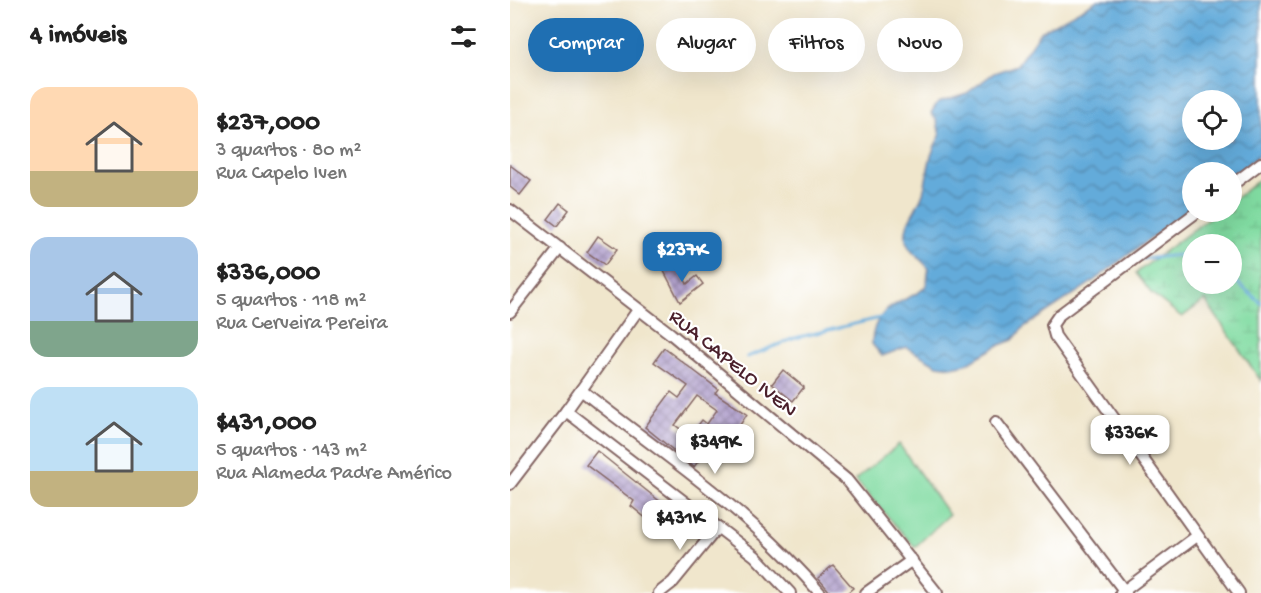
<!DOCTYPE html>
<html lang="pt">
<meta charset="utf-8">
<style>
body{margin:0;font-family:"Gochi Hand",sans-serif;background:#f2f2f2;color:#222;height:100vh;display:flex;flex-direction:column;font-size:22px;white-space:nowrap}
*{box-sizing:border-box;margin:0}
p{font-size:20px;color:#767676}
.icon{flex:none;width:33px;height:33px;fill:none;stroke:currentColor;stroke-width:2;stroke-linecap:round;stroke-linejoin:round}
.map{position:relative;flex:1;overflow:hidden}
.panel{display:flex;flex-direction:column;background:#fff;width:510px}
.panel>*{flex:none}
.guide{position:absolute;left:18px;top:18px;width:570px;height:54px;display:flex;gap:12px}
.buttons{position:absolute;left:672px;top:90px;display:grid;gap:12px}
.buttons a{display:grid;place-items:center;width:60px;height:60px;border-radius:50%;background:#fff;box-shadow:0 6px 24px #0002;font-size:30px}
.price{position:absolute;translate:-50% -51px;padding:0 14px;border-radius:12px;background:#fff;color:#222;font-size:20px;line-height:39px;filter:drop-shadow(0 2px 3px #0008)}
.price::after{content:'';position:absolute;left:50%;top:36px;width:18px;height:14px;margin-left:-9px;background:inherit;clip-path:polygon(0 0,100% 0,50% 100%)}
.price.selected{background:#1f6fb2;color:#fff}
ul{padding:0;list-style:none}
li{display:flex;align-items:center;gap:18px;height:150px;padding:0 30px}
li span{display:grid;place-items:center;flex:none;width:168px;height:120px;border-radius:18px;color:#555}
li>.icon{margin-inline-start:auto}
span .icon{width:72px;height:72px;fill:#fffc;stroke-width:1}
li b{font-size:26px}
h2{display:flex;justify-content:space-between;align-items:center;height:72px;padding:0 30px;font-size:26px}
.chip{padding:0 21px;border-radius:27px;background:#fff;box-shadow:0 6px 24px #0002;font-size:21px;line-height:54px}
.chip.selected{background:#1f6fb2;color:#fff}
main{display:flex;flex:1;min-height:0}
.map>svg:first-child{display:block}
</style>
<main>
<section class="panel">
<h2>4 imóveis<svg class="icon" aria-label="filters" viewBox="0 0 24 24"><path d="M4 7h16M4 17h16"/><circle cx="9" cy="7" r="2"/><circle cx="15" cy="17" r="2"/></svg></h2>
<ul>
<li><span style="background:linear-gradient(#ffd9b3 70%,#c2b280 0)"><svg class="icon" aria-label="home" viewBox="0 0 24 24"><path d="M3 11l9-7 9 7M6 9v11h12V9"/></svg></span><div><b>$237,000</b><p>3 quartos · 80 m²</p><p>Rua Capelo Iven</p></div></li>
<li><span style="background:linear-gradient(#a9c7e8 70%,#7fa58c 0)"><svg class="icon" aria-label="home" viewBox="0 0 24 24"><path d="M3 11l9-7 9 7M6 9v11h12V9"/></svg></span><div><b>$336,000</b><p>5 quartos · 118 m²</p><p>Rua Cerveira Pereira</p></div></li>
<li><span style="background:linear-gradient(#bfe0f5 70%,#c2b280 0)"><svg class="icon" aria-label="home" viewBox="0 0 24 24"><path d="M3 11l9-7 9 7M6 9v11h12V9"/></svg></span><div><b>$431,000</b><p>5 quartos · 143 m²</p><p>Rua Alameda Padre Américo</p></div></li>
</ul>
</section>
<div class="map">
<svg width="751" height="593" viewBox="0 0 751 593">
<defs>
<pattern id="wetland-marsh" width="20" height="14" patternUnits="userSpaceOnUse" patternTransform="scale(1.5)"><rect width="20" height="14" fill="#80dba1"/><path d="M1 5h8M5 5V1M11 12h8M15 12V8" fill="none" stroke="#70bc8b"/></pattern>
<pattern id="water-waves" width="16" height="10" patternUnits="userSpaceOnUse" patternTransform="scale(1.5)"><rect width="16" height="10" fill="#64abda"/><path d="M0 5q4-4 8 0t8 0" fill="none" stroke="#548bb1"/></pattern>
<pattern id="building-cross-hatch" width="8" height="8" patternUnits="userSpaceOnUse" patternTransform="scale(1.5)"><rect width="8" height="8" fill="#b2a2cd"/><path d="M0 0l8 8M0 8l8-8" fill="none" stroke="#9383a7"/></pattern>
</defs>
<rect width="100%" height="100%" fill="#fff"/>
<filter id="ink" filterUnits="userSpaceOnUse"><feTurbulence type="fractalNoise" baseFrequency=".0167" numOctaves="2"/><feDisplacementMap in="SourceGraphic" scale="12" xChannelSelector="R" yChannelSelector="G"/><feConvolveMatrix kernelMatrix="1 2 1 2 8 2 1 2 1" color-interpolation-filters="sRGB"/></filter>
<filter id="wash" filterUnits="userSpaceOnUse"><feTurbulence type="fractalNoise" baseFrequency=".008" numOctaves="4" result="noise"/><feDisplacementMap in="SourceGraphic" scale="24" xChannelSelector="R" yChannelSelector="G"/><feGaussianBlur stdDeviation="1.35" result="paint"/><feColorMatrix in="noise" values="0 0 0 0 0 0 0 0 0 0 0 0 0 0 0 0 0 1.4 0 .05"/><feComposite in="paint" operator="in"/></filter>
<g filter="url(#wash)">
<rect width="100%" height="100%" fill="#f0e6cc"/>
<path fill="url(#wetland-marsh)" stroke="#657d66" stroke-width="1.5" fill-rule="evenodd" d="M 751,178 L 751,381 L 695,300 L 672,317 L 641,293 L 626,273 L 707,212 L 722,212 L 722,201 ZM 682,244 L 722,244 L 722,284 L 682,284 Z"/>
<path fill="#80dba1" stroke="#657d66" stroke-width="1.5" d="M 389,444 L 439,515 L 405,547 L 345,480 Z"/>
<path fill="url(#water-waves)" stroke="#576582" stroke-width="1.5" fill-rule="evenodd" d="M 588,0 L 751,0 L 751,154 L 722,177 L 722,172 L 682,172 L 682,207 L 578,285 L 514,327 L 503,340 L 487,346 L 456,364 L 442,367 L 427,365 L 396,347 L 372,356 L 362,344 C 362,298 410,302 417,283 C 418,278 417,273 419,269 C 412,259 398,252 396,240 C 393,220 410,208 414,189 C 419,168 418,156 430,136 L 427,121 L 421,113 L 428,102 L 457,93 L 484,73 L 507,65 L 530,32 ZM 682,100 L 722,100 L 722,140 L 682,140 Z"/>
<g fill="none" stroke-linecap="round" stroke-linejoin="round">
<g stroke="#64abda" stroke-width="3">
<path d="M 631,259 L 679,254 L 682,256"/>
<path d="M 722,278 L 751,303"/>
<path d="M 237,357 L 285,338 L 374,317"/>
</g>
</g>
<g id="blocks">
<g fill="url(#building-cross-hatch)" fill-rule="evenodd">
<path d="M 0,165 L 21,181 L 10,195 L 0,187 Z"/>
<path d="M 50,203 L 59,210 L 47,226 L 38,219 Z"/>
<path d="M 88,236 L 107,249 L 95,265 L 77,252 Z"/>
<path d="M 168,264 L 177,284 L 187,276 L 193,284 L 170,302 L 154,271 Z"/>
<path d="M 154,348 L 208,389 L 205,393 L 237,414 L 210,457 L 198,448 L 184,467 L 135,427 L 161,392 L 169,398 L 178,386 L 144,362 ZM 187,396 L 207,410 L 197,424 L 192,420 L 180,436 L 165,425 Z"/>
<path d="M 273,370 L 294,387 L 283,401 L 262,384 Z"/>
<path d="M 87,451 L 157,507 L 143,524 L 121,506 L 124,501 L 76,465 Z"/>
<path d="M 323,565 L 343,588 L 337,593 L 321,593 L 308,578 Z"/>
</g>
</g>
</g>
<g filter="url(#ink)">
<use href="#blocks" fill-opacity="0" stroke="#846563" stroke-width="1.5"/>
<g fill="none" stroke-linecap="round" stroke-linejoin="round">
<g stroke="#846563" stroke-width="14">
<g id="street">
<path d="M 722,185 L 751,163"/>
<path d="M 0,210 L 161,334 L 337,480 L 427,593"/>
<path d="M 687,212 L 549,315 L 542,325 L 545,336 L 729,593"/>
<path d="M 0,312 L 50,248"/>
<path d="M 71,390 C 153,455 242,512 310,593"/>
<path d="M 56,411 L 245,556 L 280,593"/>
<path d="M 486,422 L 616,593"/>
<path d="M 0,484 L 56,411 L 128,310"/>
<path d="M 149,593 L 163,582 L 208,527"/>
<path d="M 356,593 L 402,560"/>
<path d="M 611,593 L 687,536"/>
</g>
</g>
<use href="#street" stroke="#fff" stroke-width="10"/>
</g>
</g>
<g text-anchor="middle" stroke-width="4.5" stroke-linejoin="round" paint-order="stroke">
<g font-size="21" fill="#4a1f2b" stroke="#fff">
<text transform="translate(224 362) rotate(39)" y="7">RUA CAPELO IVEN</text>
</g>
</g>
</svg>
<div class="buttons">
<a><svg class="icon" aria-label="locate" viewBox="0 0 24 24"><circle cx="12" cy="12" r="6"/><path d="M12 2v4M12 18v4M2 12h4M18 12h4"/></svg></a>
<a>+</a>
<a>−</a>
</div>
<b class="price selected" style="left:172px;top:283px">$237K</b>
<b class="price" style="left:620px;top:466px">$336K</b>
<b class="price" style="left:205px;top:475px">$349K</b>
<b class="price" style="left:170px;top:551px">$431K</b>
<div class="guide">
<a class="chip selected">Comprar</a>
<a class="chip">Alugar</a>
<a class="chip">Filtros</a>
<a class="chip">Novo</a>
</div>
</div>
</main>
